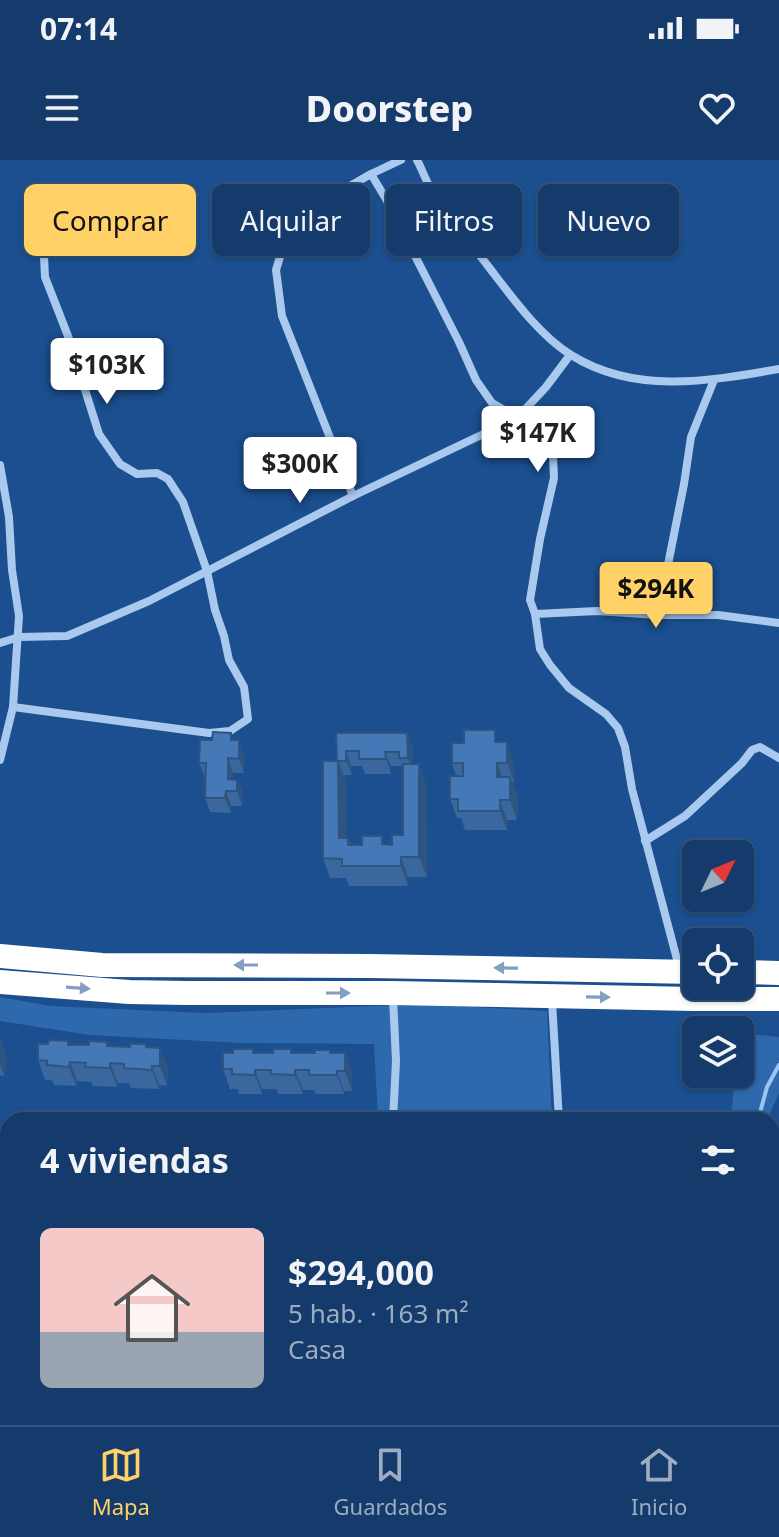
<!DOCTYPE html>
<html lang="es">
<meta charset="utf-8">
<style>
body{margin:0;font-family:"Noto Sans",sans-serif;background:#1d4271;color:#f1f3f6;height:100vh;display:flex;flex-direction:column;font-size:30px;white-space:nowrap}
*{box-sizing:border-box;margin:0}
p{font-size:26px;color:#9dadc1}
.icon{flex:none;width:44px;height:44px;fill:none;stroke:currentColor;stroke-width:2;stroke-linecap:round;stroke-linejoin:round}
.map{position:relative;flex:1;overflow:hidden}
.drawer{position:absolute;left:0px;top:952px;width:780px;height:314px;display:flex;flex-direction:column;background:#143b6b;border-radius:24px 24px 0 0;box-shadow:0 2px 6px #0004,0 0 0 2px #33557e}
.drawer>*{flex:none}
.top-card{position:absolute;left:24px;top:24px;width:732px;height:72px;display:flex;gap:16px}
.needle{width:52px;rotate:47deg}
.tools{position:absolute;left:682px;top:680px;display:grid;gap:16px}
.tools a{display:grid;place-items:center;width:72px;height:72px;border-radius:12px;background:#143b6b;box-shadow:0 2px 6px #0004,0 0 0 2px #33557e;font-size:40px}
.price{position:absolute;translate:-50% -68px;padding:0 18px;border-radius:8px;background:#fff;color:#222;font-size:26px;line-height:52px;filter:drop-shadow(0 2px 4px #0008)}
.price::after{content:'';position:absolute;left:50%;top:48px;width:24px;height:18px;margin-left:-12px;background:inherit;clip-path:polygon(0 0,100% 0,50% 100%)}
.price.current{background:#ffd166;color:#111}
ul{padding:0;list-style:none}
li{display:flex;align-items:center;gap:24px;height:200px;padding:0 40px}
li+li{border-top:2px solid #33557e}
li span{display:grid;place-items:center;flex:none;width:224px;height:160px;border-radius:12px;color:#555}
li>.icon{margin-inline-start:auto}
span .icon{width:96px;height:96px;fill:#fffc;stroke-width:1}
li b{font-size:34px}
h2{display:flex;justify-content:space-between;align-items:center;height:96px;padding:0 40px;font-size:34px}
.tag{padding:0 28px;border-radius:12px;background:#143b6b;box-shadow:0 2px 6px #0004,0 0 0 2px #33557e;font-size:28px;line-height:72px}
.tag.current{background:#ffd166;color:#111}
.status{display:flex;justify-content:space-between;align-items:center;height:56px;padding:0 40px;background:#143b6b;direction:ltr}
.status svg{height:22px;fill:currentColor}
header{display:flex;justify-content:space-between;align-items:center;height:104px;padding:0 40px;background:#143b6b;font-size:36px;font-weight:800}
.tabs{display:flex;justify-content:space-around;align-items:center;height:112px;border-top:2px solid #33557e;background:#143b6b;font-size:22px;color:#9dadc1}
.tabs a{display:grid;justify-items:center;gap:4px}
.tabs .current{color:#ffd166}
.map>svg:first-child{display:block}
</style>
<div class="status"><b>07:14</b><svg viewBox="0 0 49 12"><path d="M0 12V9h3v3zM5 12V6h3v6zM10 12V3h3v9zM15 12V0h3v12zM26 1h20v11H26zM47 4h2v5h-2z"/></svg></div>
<header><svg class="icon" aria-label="menu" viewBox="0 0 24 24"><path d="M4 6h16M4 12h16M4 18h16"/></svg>Doorstep<svg class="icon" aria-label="heart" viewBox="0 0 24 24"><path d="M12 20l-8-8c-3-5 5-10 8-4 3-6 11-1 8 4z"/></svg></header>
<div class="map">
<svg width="779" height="1265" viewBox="0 0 779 1265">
<rect width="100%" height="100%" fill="#1b4f8f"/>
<g fill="#2e69ad">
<path d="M 0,837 L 50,846 L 205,853 L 422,844 L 547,851 L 552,960 L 378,960 L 374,884 L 241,883 L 90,875 L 0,861 Z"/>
<path d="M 740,873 L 779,877 L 779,933 L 767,960 L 731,960 L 735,914 L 740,914 Z"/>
<path d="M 772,979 L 779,1006 L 779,1082 L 772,1090 Z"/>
<path d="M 772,1106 C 779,1150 779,1190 772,1235 Z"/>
<path d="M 772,1236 L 779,1239 L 779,1265 L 723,1265 L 723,1258 L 772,1258 Z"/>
</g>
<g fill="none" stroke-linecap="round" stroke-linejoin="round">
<g stroke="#9cc4f0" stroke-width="4">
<path d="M 758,960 L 767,927 L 779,905"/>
<path d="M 772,1033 L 779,1047"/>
</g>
<g stroke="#a9c9ee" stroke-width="8">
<path d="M 401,0 L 371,14 L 386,39 L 459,182 L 476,220 L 492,243 L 528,264 L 543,279 L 553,297 L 554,318 L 540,379 L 530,440 L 535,454 L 540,489 L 550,505 L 569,528 L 606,554 L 618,568 L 625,587 L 632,629 L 679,807"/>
<path d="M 417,0 C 422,9 425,19 430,27 C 447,55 469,81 488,106 C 511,136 539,175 571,195 C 635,235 710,221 779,209"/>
<path d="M 0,305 L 9,357 L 12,410 L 19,456 L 13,547 L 0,600"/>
<path d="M 353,336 L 282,156 L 276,110 L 285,80 L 313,47 L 371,14"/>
<path d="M 535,454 L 597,451 L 658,455 L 718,455 L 779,463"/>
<path d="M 658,455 L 684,324 L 691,277 L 714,220"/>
<path d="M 0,483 L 19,477 L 67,476 L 149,441 L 353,336 L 517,258 L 546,227 L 570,195"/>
<path d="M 13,547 L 209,573 L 230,571 L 248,559 L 244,527 L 229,500 L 224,476 L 215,450 L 207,411 L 183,342 L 168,319 L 157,313 L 137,314 L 120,304 L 99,274 L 68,176 L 45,117 L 43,75 L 56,37"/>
<path d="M 645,681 L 685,656 L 742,603 L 752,590 L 760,587 L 779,598"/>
<path d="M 393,837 L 396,901 L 393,960"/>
<path d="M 552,841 L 559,960"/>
<path d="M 0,1075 L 8,1076"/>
<path d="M 0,1179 L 8,1169"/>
<path d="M 0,1192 L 8,1196"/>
<path d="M 144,1258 L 155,1265"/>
<path d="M 199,1265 L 218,1258"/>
<path d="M 566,1265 L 568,1258"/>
</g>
<g stroke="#fff" stroke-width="24">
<path d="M 0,796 L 102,805 L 370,806 L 696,812"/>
<path d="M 740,812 L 779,813"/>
<path d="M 0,822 L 129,832 L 186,833 L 392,833 L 694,839 L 779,839"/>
</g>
</g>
<g fill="#3a679d" fill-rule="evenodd">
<path d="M 336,573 L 407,573 L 413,588 L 413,604 L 426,624 L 427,717 L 408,717 L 408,726 L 349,726 L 346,718 L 330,718 L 323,698 L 337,601 ZM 351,606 L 362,606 L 365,614 L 391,614 L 391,606 L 402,606 L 403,675 L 392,685 L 351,685 L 348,678 L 346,678 L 346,621 L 344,615 L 352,615 Z"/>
<path d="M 234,580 L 244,595 L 244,613 L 233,613 L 233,620 L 237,620 L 243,634 L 242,646 L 231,646 L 231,653 L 210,652 L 205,638 L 205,617 L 199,603 Z"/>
<path d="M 499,582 L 514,602 L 514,622 L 512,622 L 518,637 L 517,660 L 507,660 L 507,670 L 465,670 L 461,658 L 457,658 L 450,639 L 456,616 L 452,603 Z"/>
<path d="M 0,878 L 7,898 L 4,916 L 0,915 Z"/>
<path d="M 48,884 L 130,887 L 146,884 L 147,887 L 160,888 L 168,907 L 167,926 L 159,925 L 159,929 L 131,928 L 129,923 L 118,923 L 117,927 L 93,926 L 91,922 L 77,921 L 76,926 L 54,925 L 52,920 L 45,920 L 38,900 Z"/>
<path d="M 253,889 L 254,893 L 273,893 L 291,889 L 293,893 L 315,893 L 330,890 L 332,893 L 352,912 L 352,931 L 344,931 L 344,934 L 316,934 L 314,930 L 303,930 L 303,934 L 278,934 L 276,929 L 262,929 L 262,934 L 239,934 L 238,929 L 230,929 L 223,909 L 233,893 Z"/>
<path d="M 8,966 L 8,1007 L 0,1006 L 0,970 L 7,971 Z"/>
</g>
<g fill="#305480">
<path d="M 407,573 L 413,588 L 413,613 L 408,598 Z"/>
<path d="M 239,580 L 244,595 L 244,613 L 239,599 Z"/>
<path d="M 507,582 L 514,602 L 514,622 L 507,603 Z"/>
<path d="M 346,591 L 351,606 L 352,615 L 346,601 Z"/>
<path d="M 385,592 L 391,606 L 391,614 L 386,599 Z"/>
<path d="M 228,598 L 233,613 L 233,631 L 228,619 Z"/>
<path d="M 338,601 L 346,621 L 346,697 L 339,678 Z"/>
<path d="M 497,603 L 504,622 L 497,617 Z"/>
<path d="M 419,604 L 426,624 L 427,717 L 419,697 Z"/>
<path d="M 510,617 L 518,637 L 517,660 L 510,640 Z"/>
<path d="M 237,620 L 243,634 L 242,646 L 237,631 Z"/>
<path d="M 226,631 L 231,646 L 231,653 L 225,638 Z"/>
<path d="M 500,640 L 507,660 L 507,670 L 500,651 Z"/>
<path d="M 401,697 L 408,717 L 408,726 L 401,706 Z"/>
<path d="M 0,878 L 7,898 L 4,916 L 0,904 Z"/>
<path d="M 160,888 L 168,907 L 167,926 L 160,906 Z"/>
<path d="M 345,893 L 352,912 L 352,931 L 345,911 Z"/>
<path d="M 70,902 L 77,921 L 76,926 L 69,907 Z"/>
<path d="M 110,903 L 118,923 L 117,927 L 110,908 Z"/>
<path d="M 152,906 L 159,925 L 159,929 L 152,910 Z"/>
<path d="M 255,910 L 262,929 L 262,934 L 255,915 Z"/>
<path d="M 295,910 L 303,930 L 303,934 L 295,915 Z"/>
<path d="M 337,911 L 344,931 L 344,934 L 337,915 Z"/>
</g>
<g fill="#4478b7" stroke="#305480" stroke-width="2">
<path d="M 464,570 L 495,570 L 495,582 L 507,582 L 507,603 L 497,603 L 497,617 L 510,617 L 510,640 L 500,640 L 500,651 L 458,651 L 458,639 L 450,639 L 450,616 L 463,616 L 463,603 L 452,603 L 452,583 L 464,583 Z"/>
<path d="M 213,572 L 231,573 L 231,580 L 239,580 L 239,599 L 228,598 L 228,619 L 237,620 L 237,631 L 226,631 L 225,638 L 205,638 L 206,603 L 199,603 L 200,580 L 212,580 Z"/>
<path d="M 336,573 L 407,573 L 408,598 L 399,598 L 399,592 L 385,592 L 386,599 L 359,599 L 359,591 L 346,591 L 346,601 L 337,601 Z"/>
<path d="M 323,601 L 338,601 L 339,678 L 348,678 L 348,685 L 362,685 L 362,676 L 382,676 L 382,684 L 392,685 L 392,675 L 403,675 L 403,604 L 419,604 L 419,697 L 401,697 L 401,706 L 342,706 L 342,699 L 323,698 Z"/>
<path d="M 49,880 L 68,881 L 68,885 L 89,885 L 89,881 L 107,882 L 107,886 L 130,887 L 130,884 L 146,884 L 146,887 L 160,888 L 160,906 L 152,906 L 152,910 L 124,908 L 124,904 L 110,903 L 110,908 L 85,907 L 86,903 L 70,902 L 69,907 L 47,905 L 47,901 L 38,900 L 38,884 L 48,884 Z"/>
<path d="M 233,889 L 253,889 L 253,893 L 273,893 L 274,889 L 291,889 L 291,893 L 315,893 L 314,890 L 330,890 L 330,893 L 345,893 L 345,911 L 337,911 L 337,915 L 309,915 L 309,910 L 295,910 L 295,915 L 271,914 L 271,910 L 255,910 L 255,915 L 232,914 L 232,909 L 223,909 L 223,893 L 233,893 Z"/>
<path d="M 8,966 L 8,988 L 0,987 L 0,970 L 7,971 Z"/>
</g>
<defs><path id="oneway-solid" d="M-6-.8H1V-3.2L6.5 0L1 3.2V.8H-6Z" transform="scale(2)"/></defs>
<g fill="#829ec1">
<use href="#oneway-solid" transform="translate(246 805) rotate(-180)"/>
<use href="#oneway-solid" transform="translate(506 808) rotate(-179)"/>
<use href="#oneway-solid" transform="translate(78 828) rotate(4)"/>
<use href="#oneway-solid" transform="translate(338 833)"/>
<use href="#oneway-solid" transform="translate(598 837) rotate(1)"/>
</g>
</svg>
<div class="tools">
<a><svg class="needle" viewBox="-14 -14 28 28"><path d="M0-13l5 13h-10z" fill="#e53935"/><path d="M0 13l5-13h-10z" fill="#9dadc1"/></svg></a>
<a><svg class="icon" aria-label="locate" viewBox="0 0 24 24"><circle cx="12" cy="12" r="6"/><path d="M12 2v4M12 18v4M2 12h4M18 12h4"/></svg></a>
<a><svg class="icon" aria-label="layers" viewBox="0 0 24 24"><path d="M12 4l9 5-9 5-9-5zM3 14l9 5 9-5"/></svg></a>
</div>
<b class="price" style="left:107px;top:246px">$103K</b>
<b class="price" style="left:538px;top:314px">$147K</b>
<b class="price" style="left:300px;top:345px">$300K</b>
<b class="price current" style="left:656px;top:470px">$294K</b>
<div class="top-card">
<a class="tag current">Comprar</a>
<a class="tag">Alquilar</a>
<a class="tag">Filtros</a>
<a class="tag">Nuevo</a>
</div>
<section class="drawer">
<h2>4 viviendas<svg class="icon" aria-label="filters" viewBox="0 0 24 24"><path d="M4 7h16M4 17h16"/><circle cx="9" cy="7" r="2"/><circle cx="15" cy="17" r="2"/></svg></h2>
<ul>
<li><span style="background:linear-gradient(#f6c9c9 65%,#9aa5b1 0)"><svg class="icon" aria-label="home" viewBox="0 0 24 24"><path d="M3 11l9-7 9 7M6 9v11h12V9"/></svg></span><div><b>$294,000</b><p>5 hab. · 163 m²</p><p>Casa</p></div></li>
</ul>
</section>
</div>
<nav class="tabs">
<a class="current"><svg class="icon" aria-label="map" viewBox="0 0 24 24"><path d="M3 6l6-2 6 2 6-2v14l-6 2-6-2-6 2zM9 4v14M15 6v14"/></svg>Mapa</a>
<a><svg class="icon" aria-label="saved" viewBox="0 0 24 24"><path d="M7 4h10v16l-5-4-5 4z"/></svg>Guardados</a>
<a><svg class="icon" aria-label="home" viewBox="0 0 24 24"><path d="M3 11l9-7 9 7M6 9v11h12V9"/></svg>Inicio</a>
</nav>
